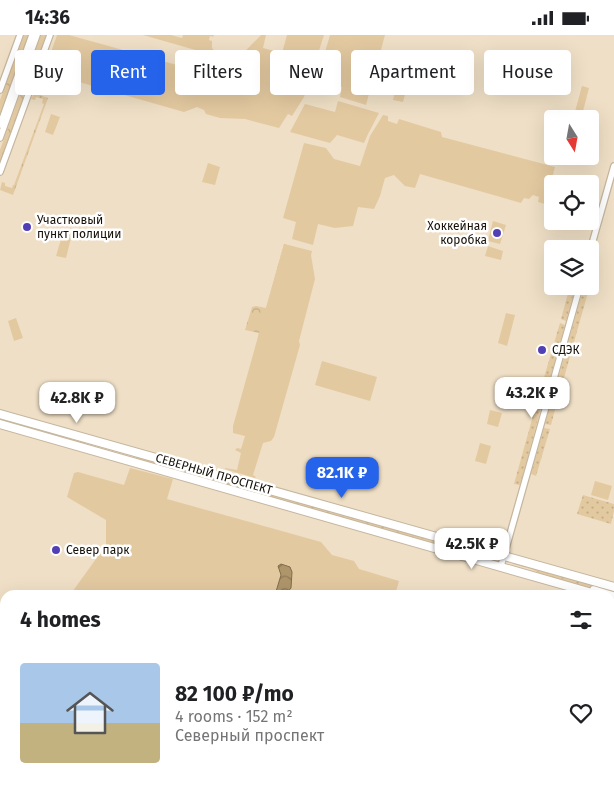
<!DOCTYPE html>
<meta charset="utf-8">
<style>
body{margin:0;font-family:"Fira Sans",sans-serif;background:#f2f2f2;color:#202124;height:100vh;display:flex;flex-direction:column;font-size:19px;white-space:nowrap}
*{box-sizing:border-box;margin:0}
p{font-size:16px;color:#757577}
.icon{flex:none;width:28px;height:28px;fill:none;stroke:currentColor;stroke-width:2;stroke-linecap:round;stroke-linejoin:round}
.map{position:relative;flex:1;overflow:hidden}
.details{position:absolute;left:0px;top:555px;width:615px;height:195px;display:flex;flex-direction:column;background:#fff;border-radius:15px 15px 0 0;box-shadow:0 5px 20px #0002}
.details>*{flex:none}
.guide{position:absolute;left:15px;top:15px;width:585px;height:45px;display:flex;gap:10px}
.needle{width:32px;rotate:169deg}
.tools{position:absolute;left:544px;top:75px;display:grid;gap:10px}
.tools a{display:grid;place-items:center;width:55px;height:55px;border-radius:5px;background:#fff;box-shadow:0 5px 20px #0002;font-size:25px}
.price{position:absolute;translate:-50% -42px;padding:0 11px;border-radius:10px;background:#fff;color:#222;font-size:16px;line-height:32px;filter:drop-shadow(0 1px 2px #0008)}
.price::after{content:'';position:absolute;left:50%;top:30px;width:15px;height:11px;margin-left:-8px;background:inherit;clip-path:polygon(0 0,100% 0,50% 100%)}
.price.active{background:#2563eb;color:#fff}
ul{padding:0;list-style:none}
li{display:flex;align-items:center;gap:15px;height:125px;padding:0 20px}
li+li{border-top:1px solid #e0e0e0}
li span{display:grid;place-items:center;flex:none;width:140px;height:100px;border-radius:5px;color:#555}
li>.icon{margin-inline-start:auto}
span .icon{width:60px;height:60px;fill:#fffc;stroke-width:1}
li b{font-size:21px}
h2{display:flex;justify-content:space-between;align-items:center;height:60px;padding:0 20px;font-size:21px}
.pill{padding:0 18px;border-radius:5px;background:#fff;box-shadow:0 5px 20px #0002;font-size:18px;line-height:45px}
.pill.active{background:#2563eb;color:#fff}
.status{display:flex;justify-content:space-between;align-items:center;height:35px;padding:0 25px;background:#fff;direction:ltr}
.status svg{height:14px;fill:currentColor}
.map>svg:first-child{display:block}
</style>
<div class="status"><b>14:36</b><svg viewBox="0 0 49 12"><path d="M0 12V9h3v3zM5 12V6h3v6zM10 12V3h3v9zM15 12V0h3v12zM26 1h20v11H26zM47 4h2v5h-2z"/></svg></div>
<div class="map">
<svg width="614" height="750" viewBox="0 0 614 750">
<defs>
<pattern id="grass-dots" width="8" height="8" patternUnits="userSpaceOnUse" patternTransform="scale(1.25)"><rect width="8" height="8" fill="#e3c9a0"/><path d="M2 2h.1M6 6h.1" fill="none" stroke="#c2ac88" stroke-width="1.8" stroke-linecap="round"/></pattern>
<pattern id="forest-crowns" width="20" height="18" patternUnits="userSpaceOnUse" patternTransform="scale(1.25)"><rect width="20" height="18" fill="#e3c9a0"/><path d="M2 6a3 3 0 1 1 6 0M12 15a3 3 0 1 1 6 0" fill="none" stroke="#c2ac88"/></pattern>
<pattern id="water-waves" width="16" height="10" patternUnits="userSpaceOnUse" patternTransform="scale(1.25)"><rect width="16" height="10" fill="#af956a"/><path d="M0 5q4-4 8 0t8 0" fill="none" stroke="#8d7855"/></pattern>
</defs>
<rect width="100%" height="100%" fill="#efdfc6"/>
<g fill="url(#grass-dots)">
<path d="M 595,217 L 599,218 L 562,350 L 557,348 L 584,251 L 590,251 L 590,230 L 593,218 Z"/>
<path d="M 570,251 L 576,251 L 566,286 L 561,284 Z"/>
<path d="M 560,288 L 565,290 L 549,347 L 543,346 Z"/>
<path d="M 541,352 L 546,355 L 520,450 L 514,449 Z"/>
<path d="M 554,357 L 559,359 L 551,390 L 545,389 Z"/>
<path d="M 0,381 L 85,406 L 84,410 L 0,386 Z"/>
<path d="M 544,393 L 550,394 L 536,441 L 531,439 Z"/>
<path d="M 135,420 L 491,521 L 490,524 L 146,428 L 136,423 Z"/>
<path d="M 583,460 L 614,469 L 614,476 L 611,489 L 577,479 Z"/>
<path d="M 513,527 L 614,555 L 614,559 L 544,540 L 531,534 L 513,529 L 512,528 Z"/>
</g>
<g fill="url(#forest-crowns)">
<path d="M 24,0 L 30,0 L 0,81 L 0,65 Z"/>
<path d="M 41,0 L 46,0 L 0,130 L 0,115 Z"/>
<path d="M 34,58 L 48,63 L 13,160 L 0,155 L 2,147 L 5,148 L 5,151 L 12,153 L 13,150 L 14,150 L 44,69 L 42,68 L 43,64 L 36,62 L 35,65 L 31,64 Z"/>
<path d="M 284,209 L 295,212 L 257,305 L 259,298 L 245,295 L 252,272 L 256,271 L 266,273 Z"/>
</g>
<g fill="#e3c9a0">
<path d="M 57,0 L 69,0 L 220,42 L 261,0 L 266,0 L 263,13 L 282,18 L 287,0 L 324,0 L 304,62 L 292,81 L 288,79 L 279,93 L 245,84 L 220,83 L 206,79 L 204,75 L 197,72 L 184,77 L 44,37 Z"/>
<path d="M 143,0 L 171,0 L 182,3 L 183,0 L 214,0 L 213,2 L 210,1 L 209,5 L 212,6 L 212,13 L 220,22 Z"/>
<path d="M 330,0 L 385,0 L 366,70 L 340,62 L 342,52 L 317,45 Z"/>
<path d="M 401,33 L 411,36 L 403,67 L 393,65 Z"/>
<path d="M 582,51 L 589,53 L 581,84 L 573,84 Z"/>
<path d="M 338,66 L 379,78 L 368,99 L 364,108 L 337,100 L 330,108 L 290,97 L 305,69 L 335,77 Z"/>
<path d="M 51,79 L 60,82 L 53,100 L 45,97 Z"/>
<path d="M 383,80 L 388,81 L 388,86 L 397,89 L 399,84 L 441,97 L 442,102 L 555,132 L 545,169 L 538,167 L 539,162 L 533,160 L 529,164 L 524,163 L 521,168 L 420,139 L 415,153 L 405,151 L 394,140 L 385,143 L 380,161 L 374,174 L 358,172 L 353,191 L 335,193 L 318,189 L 313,210 L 292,204 L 296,187 L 283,183 L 304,108 L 326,113 L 334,124 L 360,131 L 370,101 Z"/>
<path d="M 208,128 L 220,132 L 215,150 L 202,147 Z"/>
<path d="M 493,186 L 506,190 L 500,209 L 488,206 Z"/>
<path d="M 62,201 L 71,203 L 66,223 L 56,221 Z"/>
<path d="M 284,209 L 312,216 L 311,220 L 315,244 L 299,306 L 300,310 L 274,402 L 271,406 L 263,408 L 253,440 L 256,442 L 255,443 L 225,434 L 225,433 L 237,435 L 241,418 L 235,415 L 237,413 L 241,414 L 245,401 L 233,398 L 233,391 Z"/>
<path d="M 488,211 L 503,216 L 501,225 L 485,221 Z"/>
<path d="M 506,278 L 515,280 L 507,311 L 498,308 Z"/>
<path d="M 16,283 L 23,303 L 14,306 L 8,286 Z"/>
<path d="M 322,326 L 377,342 L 370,366 L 315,350 Z"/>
<path d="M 490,375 L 502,378 L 498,392 L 487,389 Z"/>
<path d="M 480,408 L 491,411 L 486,429 L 475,426 Z"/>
<path d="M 130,433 L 173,444 L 167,464 L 321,507 L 332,520 L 354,526 L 359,534 L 399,546 L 395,560 L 70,560 L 106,510 L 106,485 L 67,462 L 74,438 L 78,437 L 124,450 Z"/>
<path d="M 595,446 L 612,451 L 608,465 L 591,460 Z"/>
<path d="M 610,589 L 614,590 L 614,750 L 44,750 L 43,745 L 610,745 Z"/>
</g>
<path fill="url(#water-waves)" stroke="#816d4d" d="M 281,529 L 290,532 L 292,537 L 291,553 L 285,560 L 275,560 L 281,540 L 278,531 Z"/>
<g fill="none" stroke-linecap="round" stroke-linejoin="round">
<g stroke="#af956a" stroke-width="8">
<path d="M 610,673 L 614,671"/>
<path d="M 68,750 L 69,745"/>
</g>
<g stroke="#c5b69e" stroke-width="8">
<g id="minor">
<path d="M 0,55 L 20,0"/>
<path d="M 0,90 L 32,0"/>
<path d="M 0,103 L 37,0"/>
<path d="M 0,137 L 50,0"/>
<path d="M 590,216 L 614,131"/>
<path d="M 501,531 L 580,251"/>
<path d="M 593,554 L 614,560"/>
</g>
</g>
<g stroke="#c5b69e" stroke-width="10">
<g id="major">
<path d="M 0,379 L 614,552"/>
<path d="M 0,389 L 599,560"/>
<path d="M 610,563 L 614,564"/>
<path d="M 0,606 L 5,626"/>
<path d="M 0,734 L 4,750"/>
<path d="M 34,745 L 35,750"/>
</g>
</g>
<use href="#minor" stroke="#fff" stroke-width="5.5"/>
<use href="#major" stroke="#fff" stroke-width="8"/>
</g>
<g fill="#523fb6" stroke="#fff" stroke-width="2">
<circle cx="27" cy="192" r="5"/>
<circle cx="497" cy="198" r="5"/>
<circle cx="542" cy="315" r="5"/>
<circle cx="56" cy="515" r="5"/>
</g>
<g text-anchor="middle" stroke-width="5" stroke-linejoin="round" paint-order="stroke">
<g font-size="12" fill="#161008" stroke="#fff" text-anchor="start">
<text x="37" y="189">Участковый<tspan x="37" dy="14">пункт полиции</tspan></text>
<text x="487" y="195" text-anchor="end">Хоккейная<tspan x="487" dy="14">коробка</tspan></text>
<text x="552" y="319">СДЭК</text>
<text x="66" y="519">Север парк</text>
</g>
<g font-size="12" fill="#161008" stroke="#fff">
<text transform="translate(214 439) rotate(16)" y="4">СЕВЕРНЫЙ ПРОСПЕКТ</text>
</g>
</g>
</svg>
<div class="tools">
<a><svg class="needle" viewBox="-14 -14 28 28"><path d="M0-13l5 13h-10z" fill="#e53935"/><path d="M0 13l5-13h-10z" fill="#757577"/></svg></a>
<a><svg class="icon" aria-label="locate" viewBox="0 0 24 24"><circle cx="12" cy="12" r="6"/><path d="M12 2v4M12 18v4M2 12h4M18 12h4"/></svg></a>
<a><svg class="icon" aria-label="layers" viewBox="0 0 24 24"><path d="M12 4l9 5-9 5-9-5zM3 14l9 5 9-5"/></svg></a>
</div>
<b class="price" style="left:532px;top:384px">43.2K ₽</b>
<b class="price" style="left:77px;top:389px">42.8K ₽</b>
<b class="price active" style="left:342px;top:464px">82.1K ₽</b>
<b class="price" style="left:472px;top:535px">42.5K ₽</b>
<div class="guide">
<a class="pill">Buy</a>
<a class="pill active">Rent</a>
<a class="pill">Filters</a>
<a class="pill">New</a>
<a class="pill">Apartment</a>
<a class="pill">House</a>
</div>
<section class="details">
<h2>4 homes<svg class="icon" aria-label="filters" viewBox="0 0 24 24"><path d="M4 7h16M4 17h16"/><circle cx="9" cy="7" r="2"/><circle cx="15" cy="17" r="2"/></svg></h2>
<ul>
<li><span style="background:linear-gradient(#a9c7e8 60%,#c2b280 0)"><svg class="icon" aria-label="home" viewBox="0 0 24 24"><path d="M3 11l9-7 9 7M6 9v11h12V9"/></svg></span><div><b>82 100 ₽/mo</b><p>4 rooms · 152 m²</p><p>Северный проспект</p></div><svg class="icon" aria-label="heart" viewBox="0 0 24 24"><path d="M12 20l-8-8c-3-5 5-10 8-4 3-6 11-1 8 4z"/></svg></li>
</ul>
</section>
</div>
